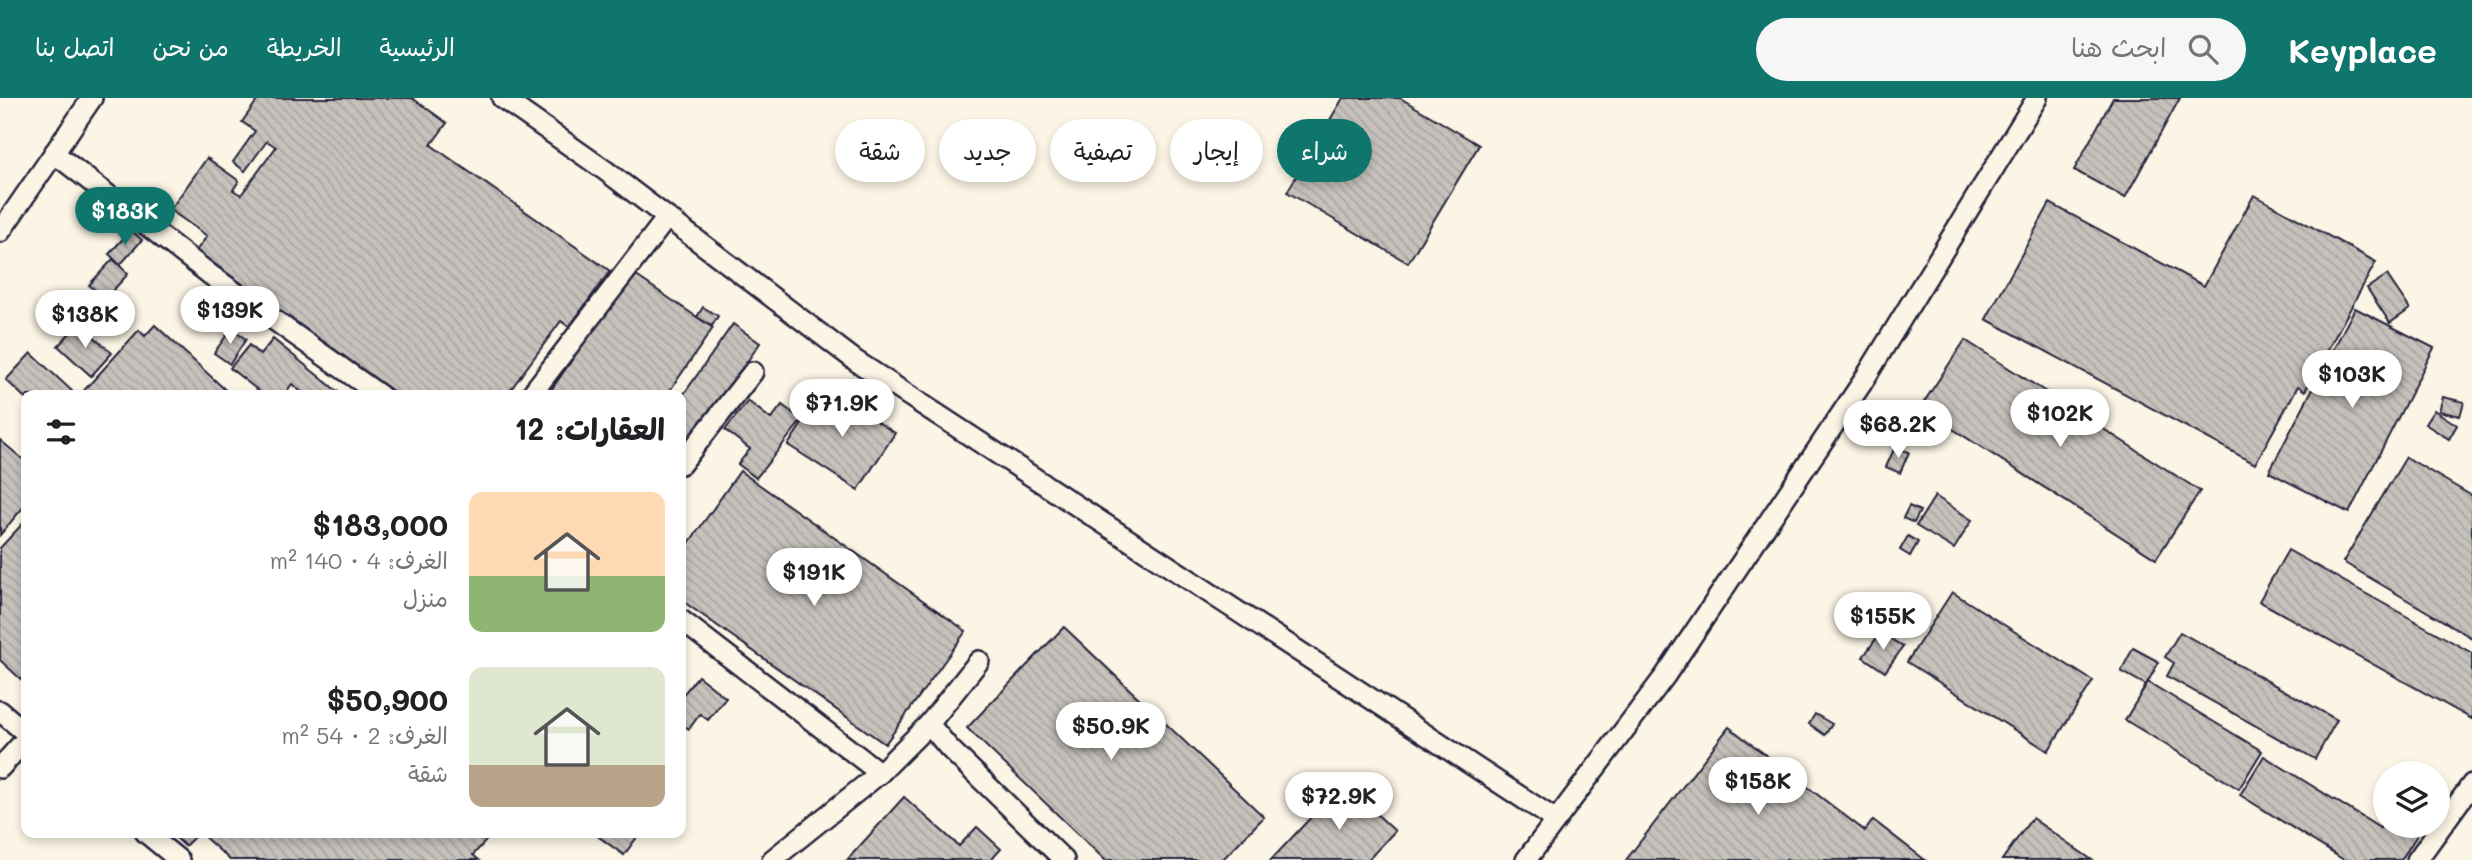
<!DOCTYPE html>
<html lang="ar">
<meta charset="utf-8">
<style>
body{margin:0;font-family:Mali,"Playpen Sans Arabic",sans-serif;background:#f6f6f6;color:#202124;direction:rtl;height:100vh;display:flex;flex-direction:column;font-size:26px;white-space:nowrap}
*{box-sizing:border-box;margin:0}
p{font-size:23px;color:#757577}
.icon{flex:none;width:38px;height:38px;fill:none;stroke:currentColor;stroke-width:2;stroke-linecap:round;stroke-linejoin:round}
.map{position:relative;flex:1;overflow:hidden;direction:ltr}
.panel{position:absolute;left:21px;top:292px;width:665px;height:448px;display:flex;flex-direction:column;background:#fff;border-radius:14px;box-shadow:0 4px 10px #0003;direction:rtl}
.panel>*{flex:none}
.guide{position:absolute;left:707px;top:21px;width:665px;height:63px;direction:rtl;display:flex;gap:14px}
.fabs{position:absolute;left:2373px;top:663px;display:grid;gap:14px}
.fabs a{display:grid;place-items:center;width:77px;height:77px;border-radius:50%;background:#fff;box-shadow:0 4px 10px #0003;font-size:35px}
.price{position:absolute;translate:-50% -60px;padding:0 16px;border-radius:24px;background:#fff;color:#222;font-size:23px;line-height:46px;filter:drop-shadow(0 2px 4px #0008)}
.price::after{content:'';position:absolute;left:50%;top:42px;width:21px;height:16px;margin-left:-10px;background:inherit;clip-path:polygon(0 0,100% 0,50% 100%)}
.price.on{background:#0f766e;color:#fff}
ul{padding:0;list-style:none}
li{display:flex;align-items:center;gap:21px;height:175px;padding:0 21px}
li span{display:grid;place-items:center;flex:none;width:196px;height:140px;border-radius:14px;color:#555}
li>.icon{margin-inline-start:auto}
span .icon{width:84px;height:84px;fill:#fffc;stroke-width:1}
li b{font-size:30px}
h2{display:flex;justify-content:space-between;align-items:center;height:84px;padding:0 21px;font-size:30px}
.pill{padding:0 24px;border-radius:32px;background:#fff;box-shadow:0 4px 10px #0003;font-size:24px;line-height:63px}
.pill.on{background:#0f766e;color:#fff}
header{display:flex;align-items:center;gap:42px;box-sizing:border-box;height:98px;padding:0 35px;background:#0f766e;color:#fff}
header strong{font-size:33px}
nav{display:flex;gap:38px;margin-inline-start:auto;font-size:24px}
.search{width:490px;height:63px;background:#f6f6f6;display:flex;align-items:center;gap:18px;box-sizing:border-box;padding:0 24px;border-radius:38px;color:#757577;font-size:26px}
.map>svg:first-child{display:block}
</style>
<header>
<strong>Keyplace</strong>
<div class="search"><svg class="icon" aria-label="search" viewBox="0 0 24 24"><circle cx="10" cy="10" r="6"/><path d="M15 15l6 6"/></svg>ابحث هنا</div>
<nav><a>الرئيسية</a><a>الخريطة</a><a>من نحن</a><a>اتصل بنا</a></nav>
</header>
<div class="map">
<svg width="2472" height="762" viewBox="0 0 2472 762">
<defs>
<pattern id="building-back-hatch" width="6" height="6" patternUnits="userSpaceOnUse" patternTransform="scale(1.75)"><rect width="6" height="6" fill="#c6c1bb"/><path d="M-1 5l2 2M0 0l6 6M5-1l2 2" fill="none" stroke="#aaa6a2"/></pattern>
</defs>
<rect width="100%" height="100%" fill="#fcf5e5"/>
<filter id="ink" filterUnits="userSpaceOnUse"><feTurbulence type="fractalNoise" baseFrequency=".0143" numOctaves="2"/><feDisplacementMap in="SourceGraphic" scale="14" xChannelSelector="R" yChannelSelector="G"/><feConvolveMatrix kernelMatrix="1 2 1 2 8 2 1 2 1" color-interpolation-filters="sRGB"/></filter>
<g filter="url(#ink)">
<g fill="url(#building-back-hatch)" stroke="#22223b" stroke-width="2">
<path d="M 259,0 L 412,0 L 447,25 L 431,47 L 610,173 L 569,229 L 561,223 L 506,298 L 400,298 L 196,153 L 207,138 L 170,112 L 207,60 L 239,83 L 233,92 L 241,97 L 276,49 L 267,43 L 245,73 L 233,64 L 255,33 L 242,24 Z"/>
<path d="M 1343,0 L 1400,0 L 1479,47 L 1408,165 L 1287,94 Z"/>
<path d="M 2113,0 L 2180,0 L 2125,100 L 2074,72 Z"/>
<path d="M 2254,97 L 2376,164 L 2305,293 L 2298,288 L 2255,366 L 1986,221 L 2050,105 L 2204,188 Z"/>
<path d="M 131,132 L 142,142 L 120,167 L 109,156 Z"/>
<path d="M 113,161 L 128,176 L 105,201 L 89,187 Z"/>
<path d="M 632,175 L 713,230 L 666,298 L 547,298 Z"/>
<path d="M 2387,177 L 2410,211 L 2390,225 L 2367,190 Z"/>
<path d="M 703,209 L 718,218 L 712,228 L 697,219 Z"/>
<path d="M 2355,210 L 2434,250 L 2349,415 L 2269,374 Z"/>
<path d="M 79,225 L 112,255 L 91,278 L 58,248 Z"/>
<path d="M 733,226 L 760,245 L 681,359 L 681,300 Z"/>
<path d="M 155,227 L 232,298 L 79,298 L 139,232 L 145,238 Z"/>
<path d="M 231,231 L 246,241 L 230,266 L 214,255 Z"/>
<path d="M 273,241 L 343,298 L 306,298 L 292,286 L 283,298 L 265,298 L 230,270 L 249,247 L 260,257 Z"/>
<path d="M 1965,242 L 2200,393 L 2156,461 L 1920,310 Z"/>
<path d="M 31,255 L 72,293 L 68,298 L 26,298 L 26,301 L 6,282 Z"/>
<path d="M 825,290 L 895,335 L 858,392 L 788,347 Z"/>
<path d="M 2443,299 L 2464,304 L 2460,318 L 2439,313 Z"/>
<path d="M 748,303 L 771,321 L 782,307 L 802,322 L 756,380 L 738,366 L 750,351 L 725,332 Z"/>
<path d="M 2434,312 L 2457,327 L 2449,341 L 2425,326 Z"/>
<path d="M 0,342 L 26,364 L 26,406 L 0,437 Z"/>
<path d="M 1895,349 L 1909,354 L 1900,375 L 1886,369 Z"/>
<path d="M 2406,359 L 2472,398 L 2472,540 L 2343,464 Z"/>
<path d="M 740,373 L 966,533 L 885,646 L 681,502 L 681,456 Z"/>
<path d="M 1935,398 L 1972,422 L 1954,451 L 1916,428 Z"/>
<path d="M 1909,408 L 1920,413 L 1914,425 L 1903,420 Z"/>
<path d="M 26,422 L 26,586 L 0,562 L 0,450 Z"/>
<path d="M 1908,438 L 1918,444 L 1910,458 L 1900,452 Z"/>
<path d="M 2288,452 L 2472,555 L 2472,621 L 2259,503 Z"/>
<path d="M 1952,494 L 2093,583 L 2048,653 L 1907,564 Z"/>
<path d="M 1064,529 L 1264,719 L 1222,762 L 1105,762 L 967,630 Z"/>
<path d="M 1881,534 L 1903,549 L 1885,574 L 1863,559 Z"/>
<path d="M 2180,534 L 2337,622 L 2315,661 L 2167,578 L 2174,565 L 2165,559 Z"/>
<path d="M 2133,550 L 2159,564 L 2146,587 L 2121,573 Z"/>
<path d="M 698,578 L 726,600 L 708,622 L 700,616 L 689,631 L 681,625 L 681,599 Z"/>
<path d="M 2148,584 L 2262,653 L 2239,691 L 2125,622 Z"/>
<path d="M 1815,616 L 1832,626 L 1825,637 L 1809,626 Z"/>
<path d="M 1729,629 L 1865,733 L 1873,722 L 1925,762 L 1626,762 Z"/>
<path d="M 2264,658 L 2380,730 L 2385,722 L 2385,728 L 2423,728 L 2401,762 L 2344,762 L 2240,697 Z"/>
<path d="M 1343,685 L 1395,733 L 1368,762 L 1271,762 Z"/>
<path d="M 904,699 L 959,748 L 977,729 L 1001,751 L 991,762 L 847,762 Z"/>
<path d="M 2032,720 L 2092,762 L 2002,762 Z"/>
<path d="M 171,735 L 198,735 L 185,748 Z"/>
<path d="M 200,735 L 493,735 L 473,757 L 479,762 L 230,762 Z"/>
<path d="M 602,735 L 640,735 L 624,757 L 599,739 Z"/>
</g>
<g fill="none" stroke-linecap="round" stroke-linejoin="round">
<g stroke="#22223b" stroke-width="24">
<g id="minor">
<path d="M 502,0 L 606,73 L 856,263 L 1556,722"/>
<path d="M 54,55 L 212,178 L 381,298"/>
<path d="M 0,134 L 92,0"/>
<path d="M 530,298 L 666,121"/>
<path d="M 681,366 L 753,274"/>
<path d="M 681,522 L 880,675"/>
<path d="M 0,613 L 26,635"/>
<path d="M 929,626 L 949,650 L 1064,762"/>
<path d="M 0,670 L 26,641"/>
<path d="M 146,735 L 179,762"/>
<path d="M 772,762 L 880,675 L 929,626 L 979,563"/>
<path d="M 1526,762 L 1665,578 L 1862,285 L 2037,0"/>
<path d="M 2417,762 L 2472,686"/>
</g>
</g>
<use href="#minor" stroke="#fcf5e5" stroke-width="19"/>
</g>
</g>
</svg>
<div class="fabs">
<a><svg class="icon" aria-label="layers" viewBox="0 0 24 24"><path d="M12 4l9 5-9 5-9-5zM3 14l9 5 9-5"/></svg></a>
</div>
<b class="price on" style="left:125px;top:149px">$183K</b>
<b class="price" style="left:230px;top:248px">$139K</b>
<b class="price" style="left:85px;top:252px">$138K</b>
<b class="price" style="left:2352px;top:312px">$103K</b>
<b class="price" style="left:842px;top:341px">$71.9K</b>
<b class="price" style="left:2060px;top:351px">$102K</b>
<b class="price" style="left:1898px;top:362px">$68.2K</b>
<b class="price" style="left:814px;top:510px">$191K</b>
<b class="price" style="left:1883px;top:554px">$155K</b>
<b class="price" style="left:1111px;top:664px">$50.9K</b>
<b class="price" style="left:1758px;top:719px">$158K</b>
<b class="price" style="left:1339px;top:734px">$72.9K</b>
<div class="guide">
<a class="pill on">شراء</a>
<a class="pill">إيجار</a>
<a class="pill">تصفية</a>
<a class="pill">جديد</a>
<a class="pill">شقة</a>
</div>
<section class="panel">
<h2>العقارات: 12<svg class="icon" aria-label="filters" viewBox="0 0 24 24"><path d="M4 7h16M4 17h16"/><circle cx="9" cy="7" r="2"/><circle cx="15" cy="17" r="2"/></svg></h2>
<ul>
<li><span style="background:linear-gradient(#ffd9b3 60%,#8fb573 0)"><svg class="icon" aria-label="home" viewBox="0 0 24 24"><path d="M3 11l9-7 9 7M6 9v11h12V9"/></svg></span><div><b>$183,000</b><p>الغرف: 4 · 140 m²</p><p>منزل</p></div></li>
<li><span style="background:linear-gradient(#dfe7d0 70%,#b9a48a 0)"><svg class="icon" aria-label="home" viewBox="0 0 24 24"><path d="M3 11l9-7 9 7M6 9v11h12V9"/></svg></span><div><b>$50,900</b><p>الغرف: 2 · 54 m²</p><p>شقة</p></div></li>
</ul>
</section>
</div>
